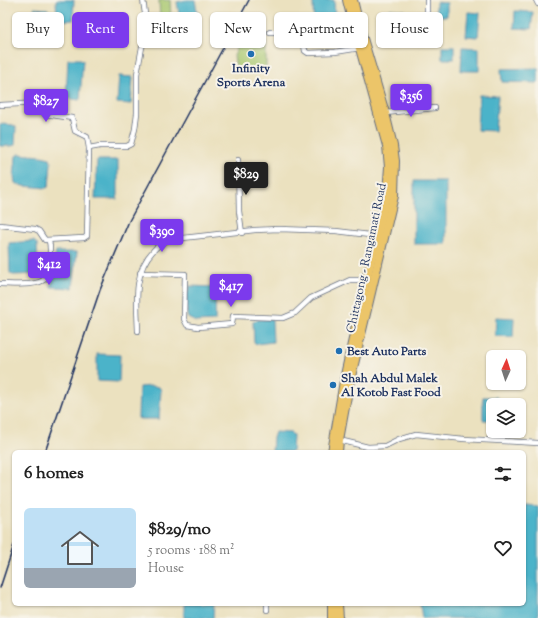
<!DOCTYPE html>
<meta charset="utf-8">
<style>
body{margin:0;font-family:"Sorts Mill Goudy",serif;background:#f2f2f2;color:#222;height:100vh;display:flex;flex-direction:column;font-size:15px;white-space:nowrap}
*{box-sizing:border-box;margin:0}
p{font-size:13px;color:#767676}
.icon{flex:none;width:22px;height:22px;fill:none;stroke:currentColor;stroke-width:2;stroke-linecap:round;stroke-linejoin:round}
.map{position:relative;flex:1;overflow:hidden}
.details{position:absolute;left:12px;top:450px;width:514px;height:156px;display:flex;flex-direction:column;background:#fff;border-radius:6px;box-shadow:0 1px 3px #0004}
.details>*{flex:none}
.hud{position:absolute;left:12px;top:12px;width:514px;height:36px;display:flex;gap:8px}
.needle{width:26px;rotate:3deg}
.buttons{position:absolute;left:486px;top:350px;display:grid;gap:8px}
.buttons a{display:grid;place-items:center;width:40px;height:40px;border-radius:6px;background:#fff;box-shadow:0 1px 3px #0004;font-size:20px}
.price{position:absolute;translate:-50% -34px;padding:0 9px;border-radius:4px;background:#7c3aed;color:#fff;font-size:13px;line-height:26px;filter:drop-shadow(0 1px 2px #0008)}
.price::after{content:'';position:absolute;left:50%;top:24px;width:12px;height:9px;margin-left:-6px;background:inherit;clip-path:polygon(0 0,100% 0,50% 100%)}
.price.selected{background:#222;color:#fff}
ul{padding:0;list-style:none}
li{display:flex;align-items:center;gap:12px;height:100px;padding:0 12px}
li+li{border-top:1px solid #e0e0e0}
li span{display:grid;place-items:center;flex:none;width:112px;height:80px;border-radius:6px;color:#555}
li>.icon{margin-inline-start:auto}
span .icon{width:48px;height:48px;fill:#fffc;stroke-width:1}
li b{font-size:17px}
h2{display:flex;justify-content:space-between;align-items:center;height:48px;padding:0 12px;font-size:17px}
.tag{padding:0 14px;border-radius:6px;background:#fff;box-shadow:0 1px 3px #0004;font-size:14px;line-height:36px}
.tag.selected{background:#7c3aed;color:#fff}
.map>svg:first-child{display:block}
</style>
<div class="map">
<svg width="538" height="618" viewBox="0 0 538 618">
<rect width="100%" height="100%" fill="#f7f3e8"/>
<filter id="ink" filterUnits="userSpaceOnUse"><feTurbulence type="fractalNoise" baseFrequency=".025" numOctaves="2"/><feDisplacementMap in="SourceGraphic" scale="8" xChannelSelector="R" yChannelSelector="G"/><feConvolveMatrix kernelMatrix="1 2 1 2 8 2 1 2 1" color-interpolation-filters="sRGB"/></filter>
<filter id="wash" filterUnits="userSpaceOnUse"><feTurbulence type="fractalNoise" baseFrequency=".012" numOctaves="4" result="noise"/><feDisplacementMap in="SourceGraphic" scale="16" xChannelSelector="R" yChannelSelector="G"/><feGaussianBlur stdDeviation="0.9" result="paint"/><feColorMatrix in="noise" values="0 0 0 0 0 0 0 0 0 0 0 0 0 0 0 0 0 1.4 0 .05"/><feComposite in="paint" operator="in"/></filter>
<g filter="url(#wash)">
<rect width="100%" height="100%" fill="#ebe1bf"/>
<g fill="#a9c870" stroke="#627c67">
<path d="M 159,0 L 170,0 L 171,19 L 160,20 Z"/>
<path d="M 241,35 L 252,35 L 252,42 L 266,42 L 266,71 L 236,70 L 234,55 C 239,49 235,43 241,35 Z"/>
</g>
<g fill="#4bb3c9" stroke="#337194">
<path d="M 56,0 L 74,0 L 73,20 L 59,21 L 57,19 Z"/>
<path d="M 187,0 L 195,0 L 198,17 L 180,20 L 177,2 Z"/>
<path d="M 313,0 L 334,0 L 336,37 L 314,38 Z"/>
<path d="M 436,2 L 447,3 L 447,16 L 436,16 Z"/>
<path d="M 34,8 L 48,9 L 46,33 L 33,32 Z"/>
<path d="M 390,9 L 404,10 L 402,31 L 389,30 Z"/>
<path d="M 515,11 L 533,12 L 531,29 L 514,28 Z"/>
<path d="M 468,12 L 480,13 L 478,37 L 466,36 Z"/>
<rect x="442" y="46" width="12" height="13"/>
<path d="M 462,47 L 479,48 L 479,71 L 461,71 Z"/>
<path d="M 68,59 L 80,59 L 83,60 L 80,99 L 79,100 L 66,98 Z"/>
<path d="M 538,68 L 538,83 L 502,82 L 501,69 Z"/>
<path d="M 119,76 L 133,77 L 131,104 L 117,103 Z"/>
<path d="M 479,95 L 498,96 L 495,131 L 477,130 Z"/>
<path d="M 0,124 L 13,125 L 16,127 L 15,145 L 11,146 L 0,146 Z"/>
<path d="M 19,154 L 41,156 L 50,158 L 51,163 L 49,186 L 47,188 L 23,186 L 15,183 L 14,177 L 16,156 Z"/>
<path d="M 97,160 L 118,160 L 118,195 L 117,199 L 95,199 Z"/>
<rect x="414" y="181" width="32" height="63"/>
<path d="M 34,241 L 37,244 L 38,274 L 13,275 L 10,273 L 9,243 Z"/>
<path d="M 56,252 L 77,252 L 73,288 L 51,287 Z"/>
<path d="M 190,286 L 215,287 L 216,290 L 215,321 L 196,322 L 188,318 C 185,312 186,291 190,286 Z"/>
<path d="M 496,317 L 514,318 L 513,337 L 495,336 Z"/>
<path d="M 271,319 L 272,320 L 273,342 L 256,344 L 254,342 L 253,322 L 256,320 Z"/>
<path d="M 97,354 L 120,355 L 119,382 L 97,381 Z"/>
<path d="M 151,386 L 159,387 L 161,390 L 159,419 L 140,419 L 138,418 L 139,387 Z"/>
<path d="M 483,397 L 497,397 L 497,405 L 493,405 L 493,420 L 483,420 Z"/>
<path d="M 275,432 L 291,433 L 293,435 L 292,452 L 272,452 L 273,438 Z"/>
<path d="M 524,505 L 538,506 L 538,618 L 422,618 L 420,604 L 524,604 Z"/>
<path d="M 184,604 L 214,604 L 213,618 L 184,618 Z"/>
</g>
</g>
<g filter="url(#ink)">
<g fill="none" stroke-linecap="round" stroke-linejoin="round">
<g stroke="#646d80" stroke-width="6">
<g id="minor">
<path d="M 427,0 L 427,38"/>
<path d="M 536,0 L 538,4"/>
<path d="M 270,32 L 284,32 L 290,36 L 303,39 L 305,51 L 308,53 L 335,52 L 360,48"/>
<path d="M 0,105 L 41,103 L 45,114 L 72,118 L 75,131 L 87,137 L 89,148 L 87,236 L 84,238 L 45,240 L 39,231 L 35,229 L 0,225"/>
<path d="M 385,113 L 435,108"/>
<path d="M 89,148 L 100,146 L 127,146 L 131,144 L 135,129 L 137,113 L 137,74 L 142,47 L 148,34 L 143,0"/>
<path d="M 238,160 L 239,211 L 242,233"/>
<path d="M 140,273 L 185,274 L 184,319 L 187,325 L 198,327 L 232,324 L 233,316 L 283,318 L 295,313 L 311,298 L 350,280 L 366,280"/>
<path d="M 0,284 C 12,284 38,287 46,278 C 49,274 49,267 49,263 C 50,255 51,248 49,241"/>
<path d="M 138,331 C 137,303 133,272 153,251 C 162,241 170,238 183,238 L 255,230 L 279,229 L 336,231 L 378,236"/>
<path d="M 339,440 L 368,447 L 385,446 L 399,439 L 416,434 L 464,439 L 538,443"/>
<path d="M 267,610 L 267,604"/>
</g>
</g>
<g stroke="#646d80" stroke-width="10">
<g id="trunk">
<path d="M 347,0 L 355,32"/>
<path d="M 332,452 L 345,375 L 366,280 L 377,236 L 387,193 L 389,167 L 387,146 L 359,45"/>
<path d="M 338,452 L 339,440 L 349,385 L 394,196 L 395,161 L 393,146 L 385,113 L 359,25 L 353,0"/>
<path d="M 332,604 L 332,618"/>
<path d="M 338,604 L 339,618"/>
</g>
</g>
<use href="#minor" stroke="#fff" stroke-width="4.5"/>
<use href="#trunk" stroke="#ecc569" stroke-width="8"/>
<g stroke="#1b2f5e" stroke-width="1.5">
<path d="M 45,452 L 100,290 L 129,221 L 249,0"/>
<path d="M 0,588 L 14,545"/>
</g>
</g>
</g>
<g fill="#1f6fb2" stroke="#f7f3e8" stroke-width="1.5">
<circle cx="251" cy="54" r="4"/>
<circle cx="339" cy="351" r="4"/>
<circle cx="333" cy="385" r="4"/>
</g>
<g text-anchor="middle" stroke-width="4" stroke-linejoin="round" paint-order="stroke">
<g font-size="12" font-weight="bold" fill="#1b2f5e" stroke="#f7f3e8" text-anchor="start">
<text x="251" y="72" text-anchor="middle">Infinity<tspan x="251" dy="14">Sports Arena</tspan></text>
<text x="347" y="355">Best Auto Parts</text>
<text x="341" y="382">Shah Abdul Malek<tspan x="341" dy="14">Al Kotob Fast Food</tspan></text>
</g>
<g font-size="12" fill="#1b2f5e" stroke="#f7f3e8">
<text transform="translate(366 258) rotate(-78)" y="4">Chittagong - Rangamati Road</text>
</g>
</g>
</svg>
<div class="buttons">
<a><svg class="needle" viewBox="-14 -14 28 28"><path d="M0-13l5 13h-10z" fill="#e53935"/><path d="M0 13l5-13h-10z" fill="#767676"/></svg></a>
<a><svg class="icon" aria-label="layers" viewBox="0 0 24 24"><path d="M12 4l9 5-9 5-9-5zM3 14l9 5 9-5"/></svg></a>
</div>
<b class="price" style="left:411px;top:118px">$356</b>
<b class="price" style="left:46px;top:123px">$827</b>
<b class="price selected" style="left:246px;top:196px">$829</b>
<b class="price" style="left:162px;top:253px">$390</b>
<b class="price" style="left:49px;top:286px">$412</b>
<b class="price" style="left:231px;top:308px">$417</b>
<div class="hud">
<a class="tag">Buy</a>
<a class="tag selected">Rent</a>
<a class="tag">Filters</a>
<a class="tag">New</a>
<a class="tag">Apartment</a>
<a class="tag">House</a>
</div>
<section class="details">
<h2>6 homes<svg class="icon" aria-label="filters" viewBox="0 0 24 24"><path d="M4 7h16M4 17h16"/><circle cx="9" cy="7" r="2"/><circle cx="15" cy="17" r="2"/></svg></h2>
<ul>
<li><span style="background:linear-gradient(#bfe0f5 75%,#9aa5b1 0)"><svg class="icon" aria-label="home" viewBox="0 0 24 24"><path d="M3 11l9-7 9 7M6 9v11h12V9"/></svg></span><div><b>$829/mo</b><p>5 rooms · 188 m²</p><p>House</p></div><svg class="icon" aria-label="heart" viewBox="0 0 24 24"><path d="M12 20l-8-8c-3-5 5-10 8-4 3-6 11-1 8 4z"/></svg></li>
</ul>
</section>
</div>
